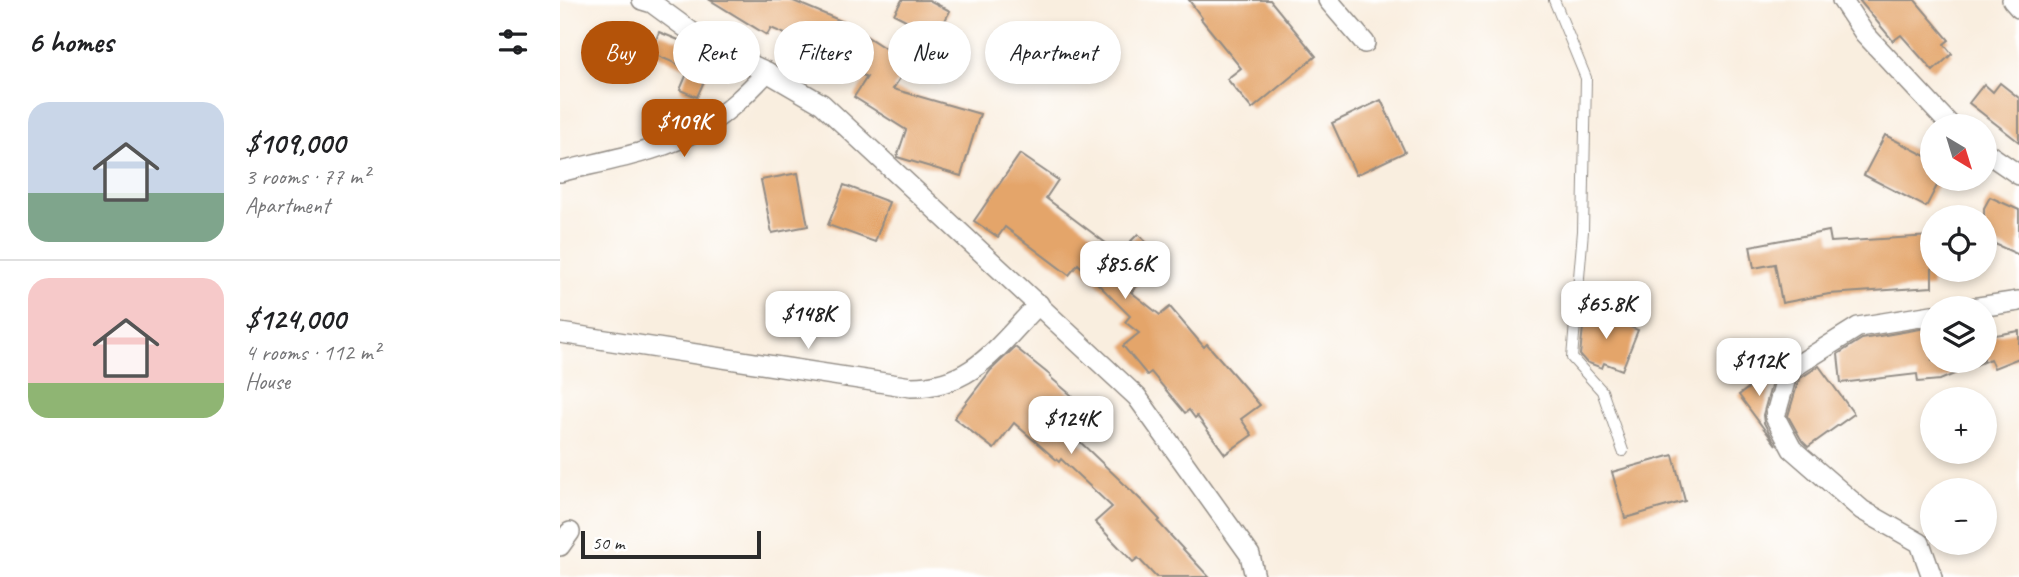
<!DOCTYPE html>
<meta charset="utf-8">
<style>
body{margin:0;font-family:Caveat,sans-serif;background:#f6f6f6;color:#202124;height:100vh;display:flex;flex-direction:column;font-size:26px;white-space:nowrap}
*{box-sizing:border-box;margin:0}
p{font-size:23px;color:#757577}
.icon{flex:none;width:38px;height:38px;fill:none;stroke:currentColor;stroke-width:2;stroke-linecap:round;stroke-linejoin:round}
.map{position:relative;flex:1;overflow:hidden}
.sheet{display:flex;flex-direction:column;background:#fff;width:560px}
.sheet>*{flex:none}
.top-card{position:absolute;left:21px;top:21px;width:665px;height:63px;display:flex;gap:14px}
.needle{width:46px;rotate:142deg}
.fabs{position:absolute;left:1360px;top:114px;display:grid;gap:14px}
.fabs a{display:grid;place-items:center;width:77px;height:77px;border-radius:50%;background:#fff;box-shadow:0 4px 10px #0003;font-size:35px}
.scale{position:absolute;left:21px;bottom:18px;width:180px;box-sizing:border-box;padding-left:7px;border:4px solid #2b2b2b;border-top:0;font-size:19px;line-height:24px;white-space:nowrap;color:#2b2b2b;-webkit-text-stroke:5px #fff;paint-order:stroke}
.price{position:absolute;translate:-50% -60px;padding:0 16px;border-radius:14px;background:#fff;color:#222;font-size:23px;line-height:46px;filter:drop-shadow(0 2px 4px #0008)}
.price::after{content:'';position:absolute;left:50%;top:42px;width:21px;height:16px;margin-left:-10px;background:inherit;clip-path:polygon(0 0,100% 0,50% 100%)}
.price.active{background:#b45309;color:#fff}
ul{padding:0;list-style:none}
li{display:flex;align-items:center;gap:21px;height:175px;padding:0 28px}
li+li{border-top:2px solid #e0e0e0}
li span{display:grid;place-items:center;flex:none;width:196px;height:140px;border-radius:21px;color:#555}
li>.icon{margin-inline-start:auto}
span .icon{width:84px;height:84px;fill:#fffc;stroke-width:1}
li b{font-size:30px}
h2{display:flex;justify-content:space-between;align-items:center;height:84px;padding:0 28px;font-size:30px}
.pill{padding:0 24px;border-radius:32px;background:#fff;box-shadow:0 4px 10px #0003;font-size:24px;line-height:63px}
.pill.active{background:#b45309;color:#fff}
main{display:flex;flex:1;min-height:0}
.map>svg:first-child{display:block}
</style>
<main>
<section class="sheet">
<h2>6 homes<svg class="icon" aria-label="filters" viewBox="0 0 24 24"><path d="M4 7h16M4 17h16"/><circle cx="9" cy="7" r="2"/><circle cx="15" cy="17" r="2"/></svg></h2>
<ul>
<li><span style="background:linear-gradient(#c9d6e8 65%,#7fa58c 0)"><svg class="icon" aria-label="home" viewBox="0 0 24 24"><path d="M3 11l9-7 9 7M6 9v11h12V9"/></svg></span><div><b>$109,000</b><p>3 rooms · 77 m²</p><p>Apartment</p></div></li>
<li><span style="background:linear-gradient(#f6c9c9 75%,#8fb573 0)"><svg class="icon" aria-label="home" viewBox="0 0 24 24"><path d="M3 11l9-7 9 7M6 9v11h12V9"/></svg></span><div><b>$124,000</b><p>4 rooms · 112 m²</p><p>House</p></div></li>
</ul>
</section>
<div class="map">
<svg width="1459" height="577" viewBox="0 0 1459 577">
<rect width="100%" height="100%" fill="#fff"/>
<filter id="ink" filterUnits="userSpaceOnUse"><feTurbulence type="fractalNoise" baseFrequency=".0143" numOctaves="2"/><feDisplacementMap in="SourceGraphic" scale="14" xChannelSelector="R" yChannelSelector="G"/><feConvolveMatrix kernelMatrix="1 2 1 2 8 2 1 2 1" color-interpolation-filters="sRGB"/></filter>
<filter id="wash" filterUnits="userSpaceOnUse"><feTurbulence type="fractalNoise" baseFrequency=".00686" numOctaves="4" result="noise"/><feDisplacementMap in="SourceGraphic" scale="28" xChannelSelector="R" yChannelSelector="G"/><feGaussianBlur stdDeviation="1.57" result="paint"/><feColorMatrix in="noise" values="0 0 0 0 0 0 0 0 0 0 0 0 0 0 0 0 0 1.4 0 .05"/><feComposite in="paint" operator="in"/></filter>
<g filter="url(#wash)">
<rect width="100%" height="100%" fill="#f9eedf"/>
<g id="blocks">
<g fill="#e4a56b">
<path d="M 150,0 L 231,0 L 286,23 L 349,64 L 333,89 L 420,114 L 401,176 L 337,157 L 346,130 L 294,97 L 307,77 L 253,54 L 256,47 L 211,28 L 207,35 Z"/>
<path d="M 342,0 L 369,0 L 390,11 L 377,36 L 334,14 Z"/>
<path d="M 629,0 L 710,0 L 756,56 L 692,109 L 667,79 L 681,68 L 641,19 L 642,18 Z"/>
<path d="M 1299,0 L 1355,0 L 1389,40 L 1384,44 L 1392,54 L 1373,71 L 1341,35 L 1333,41 Z"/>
<path d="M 99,32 L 126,43 L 153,61 L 137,97 L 120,90 L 129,69 L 91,53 Z"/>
<path d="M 1440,83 L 1459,98 L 1459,142 L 1409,103 L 1424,84 L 1433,92 Z"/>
<path d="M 821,100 L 845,152 L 796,175 L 772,123 Z"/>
<path d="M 1325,135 L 1372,159 L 1372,178 L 1381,178 L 1366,207 L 1304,175 Z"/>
<path d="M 460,154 L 498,180 L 486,198 L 559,253 L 578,234 L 603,260 L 571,292 L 600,315 L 610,307 L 644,347 L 647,344 L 674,375 L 700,405 L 681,419 L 692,435 L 665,454 L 637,416 L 635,418 L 629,410 L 625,413 L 591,372 L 587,375 L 563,346 L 579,333 L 565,322 L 570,316 L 518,264 L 509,275 L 445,227 L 438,237 L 414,221 Z"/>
<path d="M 238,173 L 248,226 L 212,233 L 201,180 Z"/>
<path d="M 284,185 L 329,202 L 315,242 L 268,225 Z"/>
<path d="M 1430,197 L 1459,210 L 1459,255 L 1424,239 L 1424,208 Z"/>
<path d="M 1269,231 L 1271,242 L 1372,236 L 1372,287 L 1269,294 L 1222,303 L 1215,264 L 1194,268 L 1190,246 Z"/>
<path d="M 1025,309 L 1078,330 L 1062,370 L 1044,363 L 1042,368 L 1026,362 L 1020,355 Z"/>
<path d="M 1372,327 L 1372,360 L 1424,360 L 1424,337 L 1459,331 L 1459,358 L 1434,368 L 1430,359 L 1380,380 L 1358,382 L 1357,374 L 1281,383 L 1278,354 L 1302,339 Z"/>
<path d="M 455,347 L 491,376 L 490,377 L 537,417 L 518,440 L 582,501 L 600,520 L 598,522 L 649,577 L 596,577 L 578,558 L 573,562 L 535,522 L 552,507 L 501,459 L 499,462 L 454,423 L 434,449 L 394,418 L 431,370 Z"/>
<path d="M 1259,366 L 1294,414 L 1248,447 L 1242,441 L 1228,416 L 1239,379 Z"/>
<path d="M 1216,368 L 1203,415 L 1204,423 L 1216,445 L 1179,395 Z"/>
<path d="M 1113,455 L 1125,501 L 1065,518 L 1052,472 Z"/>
</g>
</g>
</g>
<g filter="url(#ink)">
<use href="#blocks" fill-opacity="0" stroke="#928c85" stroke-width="2"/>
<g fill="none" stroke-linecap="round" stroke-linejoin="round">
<g stroke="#928c85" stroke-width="12">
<path id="lane" d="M 994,0 L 1026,78 L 1023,231 L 1012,358 L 1042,391 L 1063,451"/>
</g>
<g stroke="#928c85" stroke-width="22">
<g id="street">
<path d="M 82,0 L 92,3 L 152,47 L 207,72 L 262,104 L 577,397 L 690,555 L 695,577"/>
<path d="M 768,0 L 805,43"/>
<path d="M 1282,0 L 1304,33 L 1391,126"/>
<path d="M 1452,0 L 1459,8"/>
<path d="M 1424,151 L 1459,175"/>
<path d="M 0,172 C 48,160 102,152 145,126 C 169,111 188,92 207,72"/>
<path d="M 1412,308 L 1459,301"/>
<path d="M 0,333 L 351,387 C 414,387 438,345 479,304"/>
<path d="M 0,546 L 10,532"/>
<path d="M 1372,577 L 1360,543 L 1302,510 L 1232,449 L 1215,417 L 1228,371 L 1298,327 L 1372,315"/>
</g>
</g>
<use href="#lane" stroke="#fff" stroke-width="10"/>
<use href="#street" stroke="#fff" stroke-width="19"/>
</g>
</g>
</svg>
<div class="fabs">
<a><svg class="needle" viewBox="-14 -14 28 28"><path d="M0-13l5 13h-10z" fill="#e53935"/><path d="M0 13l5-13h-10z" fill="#757577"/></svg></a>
<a><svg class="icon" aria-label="locate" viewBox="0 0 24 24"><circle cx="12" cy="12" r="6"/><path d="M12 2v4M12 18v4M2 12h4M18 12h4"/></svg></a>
<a><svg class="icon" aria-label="layers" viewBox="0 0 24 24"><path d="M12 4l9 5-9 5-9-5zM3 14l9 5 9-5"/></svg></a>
<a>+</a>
<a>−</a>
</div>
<div class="scale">50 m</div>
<b class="price active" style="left:124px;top:159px">$109K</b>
<b class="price" style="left:565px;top:301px">$85.6K</b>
<b class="price" style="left:1046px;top:341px">$65.8K</b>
<b class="price" style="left:248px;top:351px">$148K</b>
<b class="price" style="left:1199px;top:398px">$112K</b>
<b class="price" style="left:511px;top:456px">$124K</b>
<div class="top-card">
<a class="pill active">Buy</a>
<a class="pill">Rent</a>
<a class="pill">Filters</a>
<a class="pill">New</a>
<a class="pill">Apartment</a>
</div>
</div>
</main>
